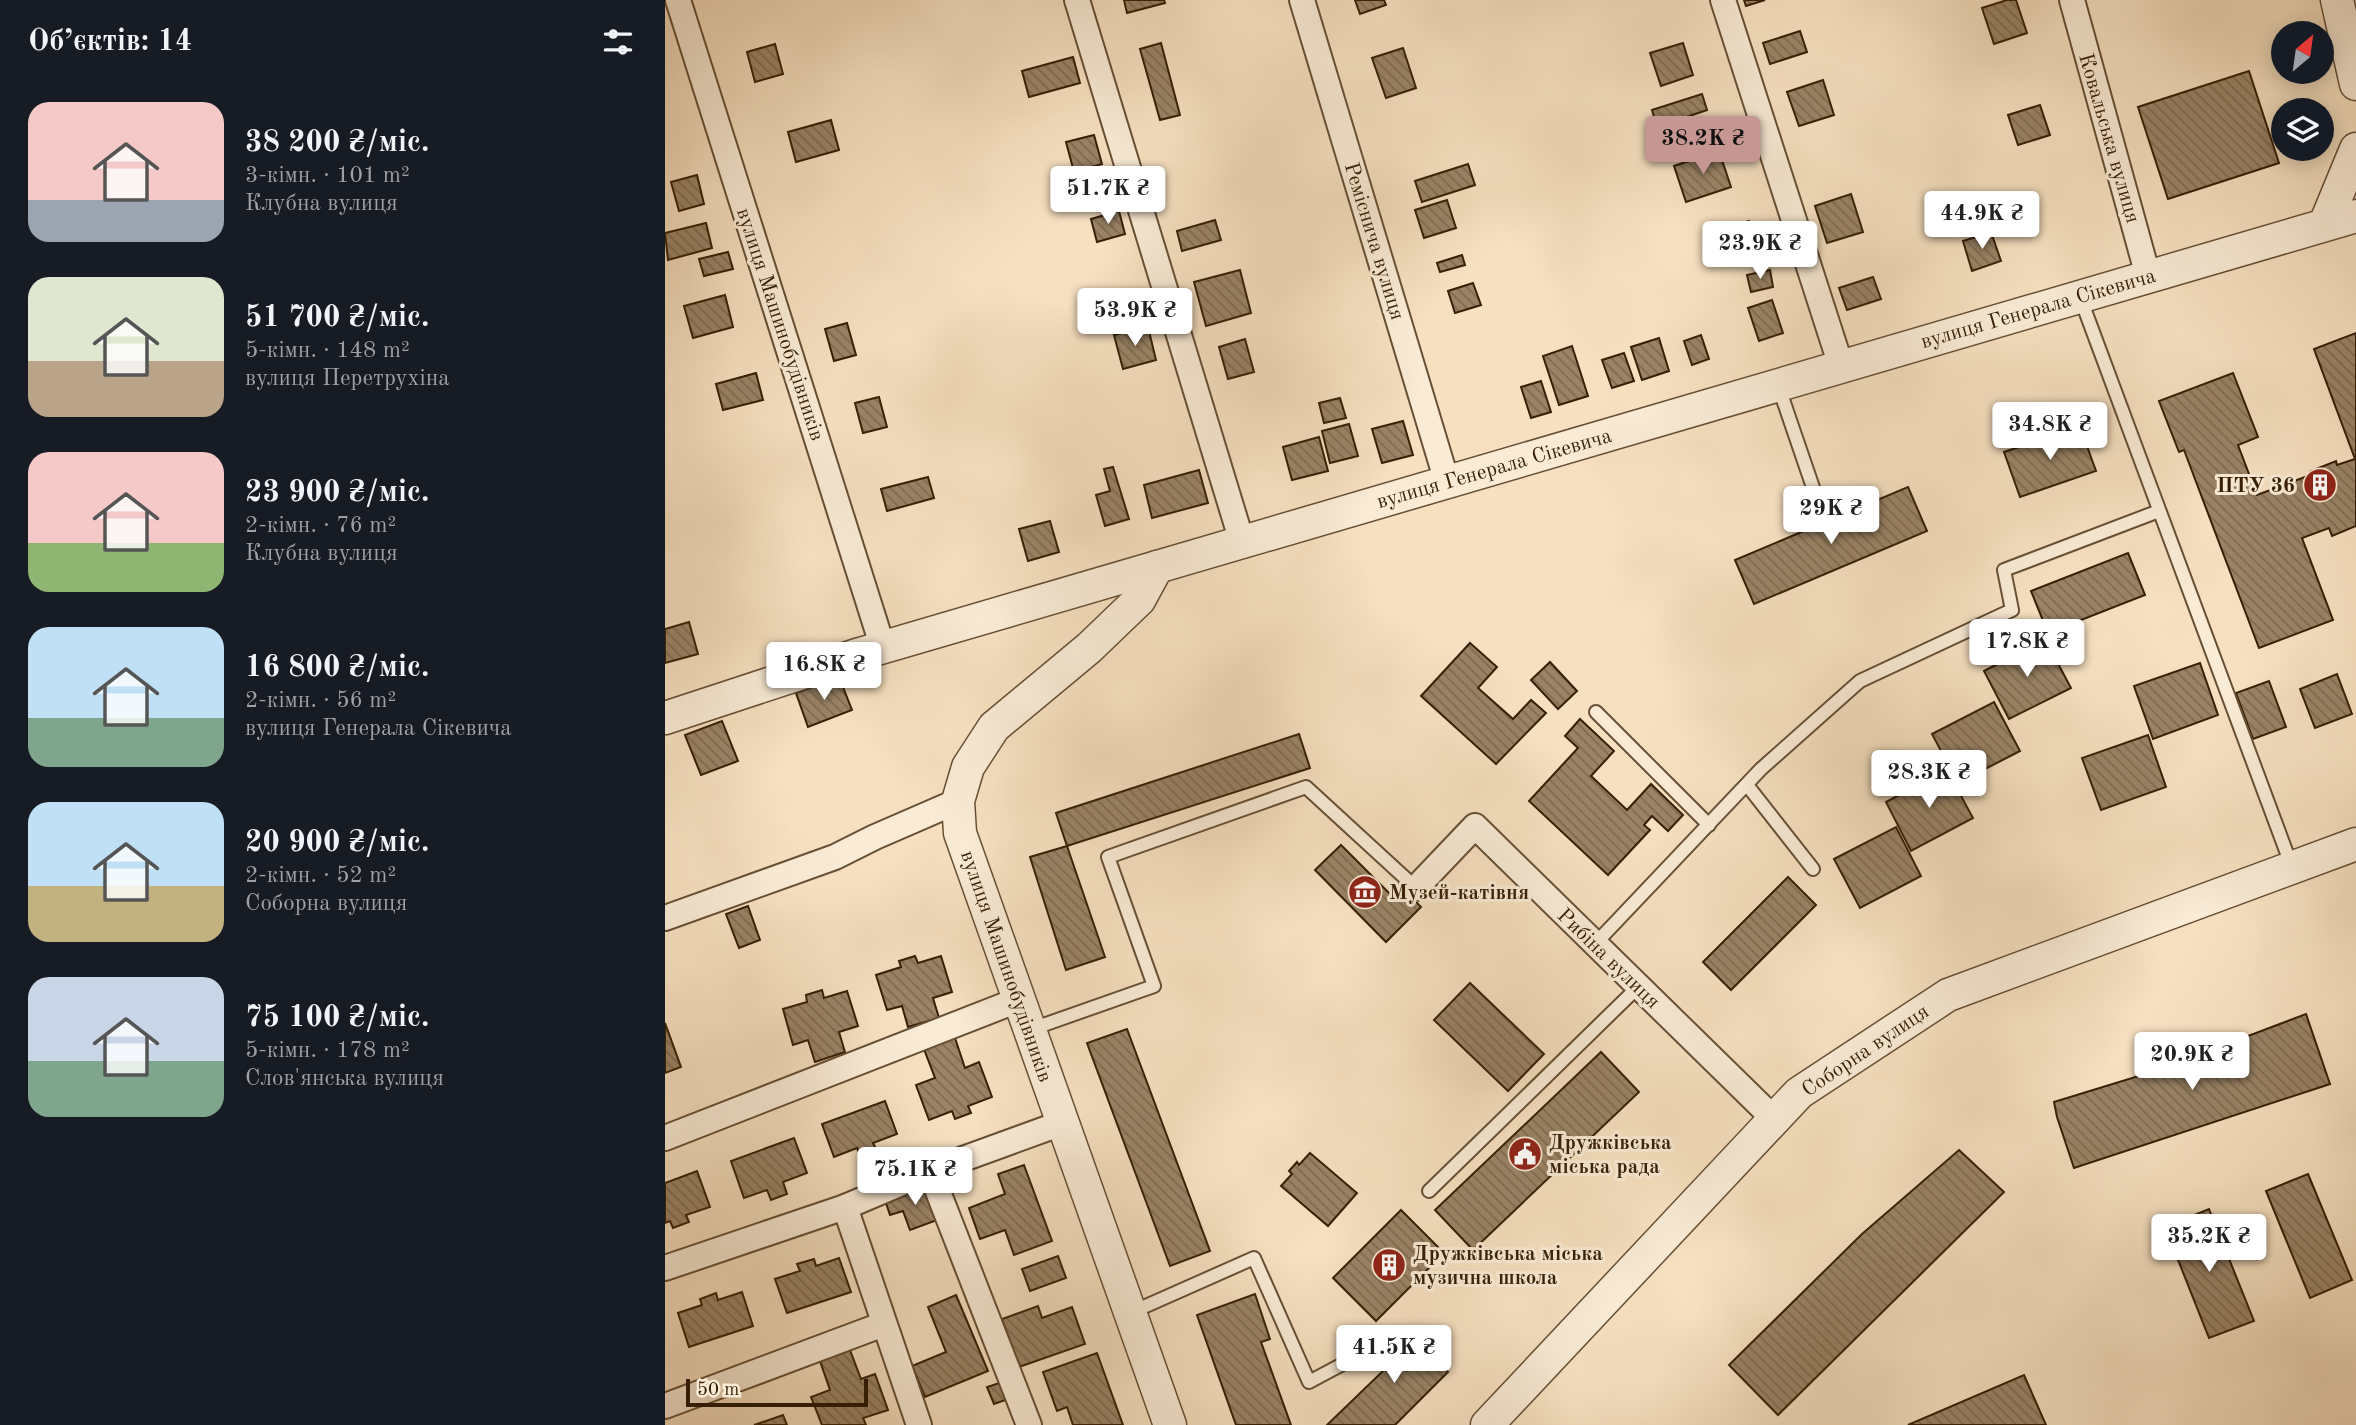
<!DOCTYPE html>
<html lang="uk">
<meta charset="utf-8">
<style>
body{margin:0;font-family:"Old Standard TT",serif;background:#242831;color:#f1f3f6;height:100vh;display:flex;flex-direction:column;font-size:26px;white-space:nowrap}
*{box-sizing:border-box;margin:0}
p{font-size:23px;color:#9ea1a6}
.icon{flex:none;width:38px;height:38px;fill:none;stroke:currentColor;stroke-width:2;stroke-linecap:round;stroke-linejoin:round}
.map{position:relative;flex:1;overflow:hidden}
.drawer{display:flex;flex-direction:column;background:#171b24;width:665px}
.drawer>*{flex:none}
.needle{width:46px;rotate:29deg}
.tools{position:absolute;left:1606px;top:21px;display:grid;gap:14px}
.tools a{display:grid;place-items:center;width:63px;height:63px;border-radius:50%;background:#171b24;box-shadow:0 4px 18px #0003;font-size:35px}
.scale{position:absolute;left:21px;bottom:18px;width:182px;box-sizing:border-box;padding-left:7px;border:4px solid #361f05;border-top:0;font-size:19px;line-height:24px;white-space:nowrap;color:#361f05;-webkit-text-stroke:5px #f9ebd6;paint-order:stroke}
.price{position:absolute;translate:-50% -60px;padding:0 16px;border-radius:7px;background:#fff;color:#222;font-size:23px;line-height:46px;filter:drop-shadow(0 2px 4px #0008)}
.price::after{content:'';position:absolute;left:50%;top:42px;width:21px;height:16px;margin-left:-10px;background:inherit;clip-path:polygon(0 0,100% 0,50% 100%)}
.price.selected{background:#c59692;color:#111}
ul{padding:0;list-style:none}
li{display:flex;align-items:center;gap:21px;height:175px;padding:0 28px}
li span{display:grid;place-items:center;flex:none;width:196px;height:140px;border-radius:21px;color:#555}
li>.icon{margin-inline-start:auto}
span .icon{width:84px;height:84px;fill:#fffc;stroke-width:1}
li b{font-size:30px}
h2{display:flex;justify-content:space-between;align-items:center;height:84px;padding:0 28px;font-size:30px}
main{display:flex;flex:1;min-height:0}
.map>svg:first-child{display:block}
</style>
<main>
<section class="drawer">
<h2>Об’єктів: 14<svg class="icon" aria-label="filters" viewBox="0 0 24 24"><path d="M4 7h16M4 17h16"/><circle cx="9" cy="7" r="2"/><circle cx="15" cy="17" r="2"/></svg></h2>
<ul>
<li><span style="background:linear-gradient(#f6c9c9 70%,#9aa5b1 0)"><svg class="icon" aria-label="home" viewBox="0 0 24 24"><path d="M3 11l9-7 9 7M6 9v11h12V9"/></svg></span><div><b>38 200 ₴/міс.</b><p>3-кімн. · 101 m²</p><p>Клубна вулиця</p></div></li>
<li><span style="background:linear-gradient(#dfe7d0 60%,#b9a48a 0)"><svg class="icon" aria-label="home" viewBox="0 0 24 24"><path d="M3 11l9-7 9 7M6 9v11h12V9"/></svg></span><div><b>51 700 ₴/міс.</b><p>5-кімн. · 148 m²</p><p>вулиця Перетрухіна</p></div></li>
<li><span style="background:linear-gradient(#f6c9c9 65%,#8fb573 0)"><svg class="icon" aria-label="home" viewBox="0 0 24 24"><path d="M3 11l9-7 9 7M6 9v11h12V9"/></svg></span><div><b>23 900 ₴/міс.</b><p>2-кімн. · 76 m²</p><p>Клубна вулиця</p></div></li>
<li><span style="background:linear-gradient(#bfe0f5 65%,#7fa58c 0)"><svg class="icon" aria-label="home" viewBox="0 0 24 24"><path d="M3 11l9-7 9 7M6 9v11h12V9"/></svg></span><div><b>16 800 ₴/міс.</b><p>2-кімн. · 56 m²</p><p>вулиця Генерала Сікевича</p></div></li>
<li><span style="background:linear-gradient(#bfe0f5 60%,#c2b280 0)"><svg class="icon" aria-label="home" viewBox="0 0 24 24"><path d="M3 11l9-7 9 7M6 9v11h12V9"/></svg></span><div><b>20 900 ₴/міс.</b><p>2-кімн. · 52 m²</p><p>Соборна вулиця</p></div></li>
<li><span style="background:linear-gradient(#c9d6e8 60%,#7fa58c 0)"><svg class="icon" aria-label="home" viewBox="0 0 24 24"><path d="M3 11l9-7 9 7M6 9v11h12V9"/></svg></span><div><b>75 100 ₴/міс.</b><p>5-кімн. · 178 m²</p><p>Слов'янська вулиця</p></div></li>
</ul>
</section>
<div class="map">
<svg width="1691" height="1425" viewBox="0 0 1691 1425">
<defs>
<pattern id="building-back-hatch" width="6" height="6" patternUnits="userSpaceOnUse" patternTransform="scale(1.75)"><rect width="6" height="6" fill="#9a8366"/><path d="M-1 5l2 2M0 0l6 6M5-1l2 2" fill="none" stroke="#7e6b52"/></pattern>
</defs>
<rect width="100%" height="100%" fill="#f6e0c0"/>
<filter id="stains"><feTurbulence type="fractalNoise" baseFrequency=".00286" numOctaves="4"/><feColorMatrix values="0 0 0 0 .2 0 0 0 0 .09 0 0 0 0 .02 0 0 0 .5 -.17"/></filter>
<radialGradient id="worn" r=".72"><stop offset=".6" stop-color="#630" stop-opacity="0"/><stop offset="1" stop-color="#630" stop-opacity=".3"/></radialGradient>
<g fill="url(#building-back-hatch)" stroke="#361f05" stroke-width="2">
<path d="M 459,0 L 499,0 L 500,3 L 462,13 Z"/>
<path d="M 690,0 L 719,0 L 721,5 L 695,14 Z"/>
<path d="M 1079,0 L 1100,0 L 1081,6 Z"/>
<path d="M 1342,0 L 1351,0 L 1362,33 L 1329,44 L 1317,8 Z"/>
<path d="M 1135,31 L 1142,52 L 1105,64 L 1098,43 Z"/>
<path d="M 496,43 L 515,115 L 495,120 L 475,49 Z"/>
<path d="M 1018,43 L 1028,75 L 996,86 L 985,53 Z"/>
<path d="M 110,44 L 118,74 L 90,82 L 82,52 Z"/>
<path d="M 738,48 L 751,88 L 721,98 L 707,58 Z"/>
<path d="M 408,57 L 415,83 L 364,97 L 357,71 Z"/>
<path d="M 1584,71 L 1614,163 L 1503,199 L 1473,107 Z"/>
<path d="M 1158,80 L 1169,115 L 1134,126 L 1122,92 Z"/>
<path d="M 1037,94 L 1042,110 L 992,127 L 987,110 Z"/>
<path d="M 1375,105 L 1385,135 L 1353,145 L 1343,115 Z"/>
<path d="M 166,120 L 174,150 L 131,162 L 123,132 Z"/>
<path d="M 429,135 L 437,164 L 409,172 L 401,142 Z"/>
<path d="M 1054,151 L 1066,187 L 1021,202 L 1009,166 Z"/>
<path d="M 803,164 L 810,185 L 757,202 L 750,181 Z"/>
<path d="M 32,175 L 39,204 L 14,211 L 6,182 Z"/>
<path d="M 1186,194 L 1198,232 L 1162,243 L 1150,206 Z"/>
<path d="M 782,200 L 791,228 L 759,238 L 750,210 Z"/>
<path d="M 454,211 L 460,234 L 432,242 L 426,219 Z"/>
<path d="M 550,220 L 556,240 L 517,251 L 512,231 Z"/>
<path d="M 1084,221 L 1094,250 L 1050,265 L 1040,235 Z"/>
<path d="M 41,223 L 47,248 L 3,260 L 0,233 Z"/>
<path d="M 1326,232 L 1336,261 L 1307,271 L 1298,241 Z"/>
<path d="M 63,252 L 68,269 L 39,276 L 34,259 Z"/>
<path d="M 797,255 L 800,265 L 775,272 L 772,263 Z"/>
<path d="M 575,270 L 586,313 L 541,326 L 529,282 Z"/>
<path d="M 1105,270 L 1108,287 L 1086,292 L 1082,275 Z"/>
<path d="M 1208,277 L 1216,299 L 1182,310 L 1174,288 Z"/>
<path d="M 808,283 L 816,305 L 790,313 L 783,291 Z"/>
<path d="M 60,295 L 68,327 L 28,338 L 19,306 Z"/>
<path d="M 484,298 L 490,318 L 443,330 L 438,311 Z"/>
<path d="M 1107,300 L 1118,333 L 1094,341 L 1083,308 Z"/>
<path d="M 182,323 L 191,355 L 169,361 L 160,329 Z"/>
<path d="M 483,327 L 491,360 L 458,369 L 449,335 Z"/>
<path d="M 1691,333 L 1691,526 L 1667,536 L 1664,528 L 1637,538 L 1668,620 L 1594,648 L 1519,450 L 1514,452 L 1494,401 L 1568,373 L 1593,437 L 1573,445 L 1592,495 L 1648,474 L 1646,471 L 1671,461 L 1672,465 L 1690,459 L 1649,349 Z"/>
<path d="M 1036,335 L 1044,359 L 1027,365 L 1019,341 Z"/>
<path d="M 994,338 L 1004,371 L 977,380 L 966,347 Z"/>
<path d="M 580,339 L 589,372 L 563,379 L 554,347 Z"/>
<path d="M 907,346 L 923,396 L 894,405 L 878,356 Z"/>
<path d="M 959,353 L 969,381 L 947,388 L 937,360 Z"/>
<path d="M 91,373 L 98,400 L 58,410 L 51,384 Z"/>
<path d="M 876,381 L 886,412 L 866,418 L 856,387 Z"/>
<path d="M 214,397 L 222,427 L 198,433 L 190,403 Z"/>
<path d="M 675,398 L 681,418 L 659,423 L 654,403 Z"/>
<path d="M 738,421 L 748,455 L 717,463 L 707,429 Z"/>
<path d="M 684,424 L 693,456 L 665,463 L 657,431 Z"/>
<path d="M 1415,427 L 1431,471 L 1355,497 L 1339,452 Z"/>
<path d="M 654,437 L 663,471 L 627,480 L 618,447 Z"/>
<path d="M 448,467 L 464,519 L 440,526 L 431,495 L 445,491 L 439,469 Z"/>
<path d="M 534,470 L 543,503 L 487,518 L 479,485 Z"/>
<path d="M 263,477 L 269,498 L 222,511 L 216,489 Z"/>
<path d="M 1243,487 L 1262,531 L 1089,604 L 1070,560 Z"/>
<path d="M 385,521 L 394,552 L 363,561 L 354,529 Z"/>
<path d="M 1463,553 L 1480,595 L 1383,633 L 1366,591 Z"/>
<path d="M 24,622 L 33,654 L 0,663 L 0,629 Z"/>
<path d="M 1380,639 L 1406,688 L 1344,719 L 1319,671 Z"/>
<path d="M 805,643 L 832,667 L 813,688 L 848,719 L 866,700 L 881,713 L 831,764 L 756,696 Z"/>
<path d="M 885,662 L 912,691 L 893,709 L 866,680 Z"/>
<path d="M 1535,663 L 1553,715 L 1488,739 L 1469,686 Z"/>
<path d="M 1672,674 L 1687,714 L 1650,728 L 1635,689 Z"/>
<path d="M 174,677 L 187,710 L 143,727 L 131,693 Z"/>
<path d="M 1604,681 L 1621,727 L 1588,739 L 1571,693 Z"/>
<path d="M 1329,702 L 1355,751 L 1293,783 L 1267,734 Z"/>
<path d="M 915,719 L 949,751 L 926,776 L 962,810 L 986,784 L 1018,815 L 1003,831 L 987,816 L 979,825 L 985,830 L 943,875 L 864,801 L 913,748 L 900,736 Z"/>
<path d="M 57,721 L 73,761 L 36,775 L 20,735 Z"/>
<path d="M 634,734 L 645,768 L 402,846 L 391,813 Z"/>
<path d="M 1483,735 L 1501,787 L 1436,810 L 1417,758 Z"/>
<path d="M 1282,770 L 1308,818 L 1246,851 L 1221,802 Z"/>
<path d="M 1231,827 L 1256,876 L 1195,908 L 1169,859 Z"/>
<path d="M 676,845 L 724,893 L 733,884 L 756,907 L 721,942 L 650,870 Z"/>
<path d="M 402,846 L 440,957 L 401,970 L 365,857 Z"/>
<path d="M 1123,877 L 1151,905 L 1066,990 L 1038,962 Z"/>
<path d="M 83,906 L 95,940 L 74,948 L 61,914 Z"/>
<path d="M 250,956 L 253,963 L 276,956 L 287,992 L 268,998 L 274,1018 L 243,1027 L 237,1006 L 222,1010 L 211,975 L 236,967 L 234,961 Z"/>
<path d="M 805,983 L 879,1054 L 843,1091 L 769,1020 Z"/>
<path d="M 157,990 L 159,998 L 182,991 L 193,1026 L 174,1032 L 180,1052 L 150,1062 L 143,1040 L 128,1045 L 118,1009 L 142,1002 L 141,995 Z"/>
<path d="M 1641,1014 L 1665,1084 L 1409,1168 L 1392,1117 L 1389,1102 L 1500,1068 L 1494,1055 L 1529,1044 L 1533,1055 Z"/>
<path d="M 0,1023 L 16,1067 L 0,1073 Z"/>
<path d="M 462,1029 L 545,1251 L 505,1266 L 422,1043 Z"/>
<path d="M 290,1038 L 300,1068 L 314,1062 L 327,1097 L 303,1106 L 306,1113 L 290,1119 L 287,1111 L 264,1120 L 251,1085 L 270,1078 L 259,1049 Z"/>
<path d="M 936,1052 L 974,1092 L 808,1250 L 770,1210 Z"/>
<path d="M 220,1101 L 232,1134 L 208,1143 L 211,1149 L 195,1155 L 192,1148 L 169,1157 L 157,1124 Z"/>
<path d="M 129,1138 L 142,1173 L 118,1182 L 122,1194 L 106,1200 L 102,1190 L 79,1198 L 66,1161 Z"/>
<path d="M 1294,1150 L 1339,1192 L 1113,1415 L 1064,1365 L 1197,1234 Z"/>
<path d="M 645,1153 L 692,1193 L 663,1226 L 616,1186 L 627,1174 L 624,1171 L 632,1162 L 634,1165 Z"/>
<path d="M 359,1165 L 387,1241 L 349,1255 L 340,1230 L 315,1239 L 304,1208 L 340,1194 L 333,1174 Z"/>
<path d="M 32,1171 L 45,1207 L 21,1215 L 24,1222 L 8,1228 L 5,1221 L 0,1223 L 0,1183 Z"/>
<path d="M 1643,1174 L 1687,1280 L 1645,1298 L 1601,1191 Z"/>
<path d="M 263,1184 L 275,1219 L 245,1230 L 238,1211 L 225,1215 L 220,1200 Z"/>
<path d="M 1544,1209 L 1589,1321 L 1544,1338 L 1500,1227 Z"/>
<path d="M 736,1210 L 779,1253 L 711,1321 L 668,1278 Z"/>
<path d="M 393,1256 L 401,1278 L 365,1291 L 357,1269 Z"/>
<path d="M 174,1258 L 186,1292 L 122,1313 L 110,1279 L 135,1271 L 132,1264 L 149,1259 L 151,1266 Z"/>
<path d="M 77,1292 L 88,1326 L 24,1347 L 13,1313 L 37,1305 L 35,1299 L 51,1293 L 53,1300 Z"/>
<path d="M 590,1294 L 605,1339 L 596,1342 L 626,1425 L 571,1425 L 532,1315 Z"/>
<path d="M 291,1295 L 323,1371 L 260,1397 L 247,1366 L 281,1352 L 263,1307 Z"/>
<path d="M 373,1306 L 377,1318 L 407,1307 L 420,1344 L 354,1367 L 337,1319 Z"/>
<path d="M 737,1328 L 783,1372 L 730,1425 L 662,1425 L 718,1371 L 710,1362 Z"/>
<path d="M 185,1350 L 196,1379 L 210,1374 L 223,1410 L 198,1418 L 201,1425 L 157,1425 L 146,1397 L 165,1390 L 155,1361 Z"/>
<path d="M 432,1353 L 458,1425 L 408,1425 L 402,1407 L 392,1411 L 378,1372 Z"/>
<path d="M 1359,1375 L 1381,1425 L 1243,1425 Z"/>
<path d="M 343,1380 L 349,1397 L 329,1404 L 322,1387 Z"/>
<path d="M 118,1415 L 122,1425 L 89,1425 L 104,1420 Z"/>
</g>
<g fill="none" stroke-linecap="round" stroke-linejoin="round">
<g stroke="#664f34" stroke-width="16">
<g id="service">
<path d="M 1415,297 L 1627,867"/>
<path d="M 1113,385 L 1154,505"/>
<path d="M 931,712 L 1044,825"/>
<path d="M 1082,785 L 1148,869"/>
<path d="M 929,945 L 1096,769 L 1195,681 L 1347,610 L 1339,570 L 1494,511"/>
<path d="M 364,1030 L 489,986 L 443,857 L 641,787 L 751,888"/>
<path d="M 764,1191 L 973,987"/>
<path d="M 465,1313 L 589,1258 L 644,1382 L 689,1358"/>
</g>
</g>
<g stroke="#664f34" stroke-width="28">
<g id="minor">
<path d="M 13,0 L 218,648"/>
<path d="M 412,0 L 577,542"/>
<path d="M 637,0 L 782,482"/>
<path d="M 1058,0 L 1176,366"/>
<path d="M 1407,0 L 1483,276"/>
<path d="M 751,888 L 810,826 L 1109,1119"/>
<path d="M 0,918 L 170,857 L 210,837 L 293,801"/>
<path d="M 0,1138 L 353,1000"/>
<path d="M 0,1268 L 180,1207"/>
<path d="M 0,1406 L 219,1324"/>
<path d="M 254,1425 L 180,1207 L 265,1171"/>
<path d="M 364,1425 L 265,1171 L 397,1123"/>
</g>
</g>
<g stroke="#664f34" stroke-width="35">
<g id="tertiary">
<path d="M 1672,0 L 1691,84"/>
<path d="M 1660,224 L 1691,149"/>
<path d="M 492,567 L 474,600 L 424,648 L 329,727 L 303,767 L 293,801 L 295,833 L 505,1425"/>
<path d="M 0,718 L 195,654 L 1691,216"/>
<path d="M 822,1425 L 1134,1093 L 1283,995 L 1691,844"/>
</g>
</g>
<use href="#service" stroke="#f9ebd6" stroke-width="12"/>
<use href="#minor" stroke="#f9ebd6" stroke-width="24"/>
<use href="#tertiary" stroke="#f9ebd6" stroke-width="32"/>
</g>
<defs>
<g id="building-disc" transform="scale(1.75)"><circle r="9.5" fill="#8f2418" stroke="#f9ebd6"/><path d="M-4-6H4V6H1V3H-1V6H-4ZM-2.5-4.3h1.7v1.8h-1.7ZM.8-4.3h1.7v1.8H.8ZM-2.5-1h1.7V.8h-1.7ZM.8-1h1.7V.8H.8Z" fill="#fff"/></g>
<g id="museum-disc" transform="scale(1.75)"><circle r="9.5" fill="#8f2418" stroke="#f9ebd6"/><path d="M0-6L6-3V-2H-6V-3ZM-5-1h2V3h-2ZM-1-1h2V3h-2ZM3-1h2V3H3ZM-6 4H6V6H-6Z" fill="#fff"/></g>
<g id="civic-disc" transform="scale(1.75)"><circle r="9.5" fill="#8f2418" stroke="#f9ebd6"/><path d="M-.6-6.5H3V-4.5H.6V-3L4-1V1h2V6H-6V1h2V-1L-.6-3ZM-1.2 2.5V6h2.4V2.5Z" fill="#fff"/></g>
</defs>
<g fill-rule="evenodd">
<use href="#building-disc" x="1655" y="485"/>
<use href="#museum-disc" x="700" y="892"/>
<use href="#civic-disc" x="860" y="1154"/>
<use href="#building-disc" x="724" y="1265"/>
</g>
<g text-anchor="middle" stroke-width="6" stroke-linejoin="round" paint-order="stroke">
<g font-size="21" fill="#361f05" stroke="#f9ebd6">
<text transform="translate(1445 138) rotate(74)" y="7">Ковальська вулиця</text>
<text transform="translate(710 241) rotate(73)" y="7">Реміснича вулиця</text>
<text transform="translate(1373 308) rotate(-16)" y="7">вулиця Генерала Сікевича</text>
<text transform="translate(116 324) rotate(72)" y="7">вулиця Машинобудівників</text>
<text transform="translate(829 468) rotate(-16)" y="7">вулиця Генерала Сікевича</text>
<text transform="translate(944 958) rotate(44)" y="7">Рибіна вулиця</text>
<text transform="translate(342 966) rotate(71)" y="7">вулиця Машинобудівників</text>
<text transform="translate(1200 1050) rotate(-34)" y="7">Соборна вулиця</text>
</g>
<g font-size="21" font-weight="bold" fill="#361f05" stroke="#f9ebd6" text-anchor="start">
<text x="1630" y="492" text-anchor="end">ПТУ 36</text>
<text x="724" y="899">Музей-катівня</text>
<text x="884" y="1149">Дружківська<tspan x="884" dy="24">міська рада</tspan></text>
<text x="748" y="1260">Дружківська міська<tspan x="748" dy="24">музична школа</tspan></text>
</g>
</g>
<rect width="100%" height="100%" filter="url(#stains)"/>
<rect width="100%" height="100%" fill="url(#worn)"/>
</svg>
<div class="tools">
<a><svg class="needle" viewBox="-14 -14 28 28"><path d="M0-13l5 13h-10z" fill="#e53935"/><path d="M0 13l5-13h-10z" fill="#9ea1a6"/></svg></a>
<a><svg class="icon" aria-label="layers" viewBox="0 0 24 24"><path d="M12 4l9 5-9 5-9-5zM3 14l9 5 9-5"/></svg></a>
</div>
<div class="scale">50 m</div>
<b class="price selected" style="left:1038px;top:176px">38.2K ₴</b>
<b class="price" style="left:443px;top:226px">51.7K ₴</b>
<b class="price" style="left:1317px;top:251px">44.9K ₴</b>
<b class="price" style="left:1095px;top:281px">23.9K ₴</b>
<b class="price" style="left:470px;top:348px">53.9K ₴</b>
<b class="price" style="left:1385px;top:462px">34.8K ₴</b>
<b class="price" style="left:1166px;top:546px">29K ₴</b>
<b class="price" style="left:1362px;top:679px">17.8K ₴</b>
<b class="price" style="left:159px;top:702px">16.8K ₴</b>
<b class="price" style="left:1264px;top:810px">28.3K ₴</b>
<b class="price" style="left:1527px;top:1092px">20.9K ₴</b>
<b class="price" style="left:250px;top:1207px">75.1K ₴</b>
<b class="price" style="left:1544px;top:1274px">35.2K ₴</b>
<b class="price" style="left:729px;top:1385px">41.5K ₴</b>
</div>
</main>
